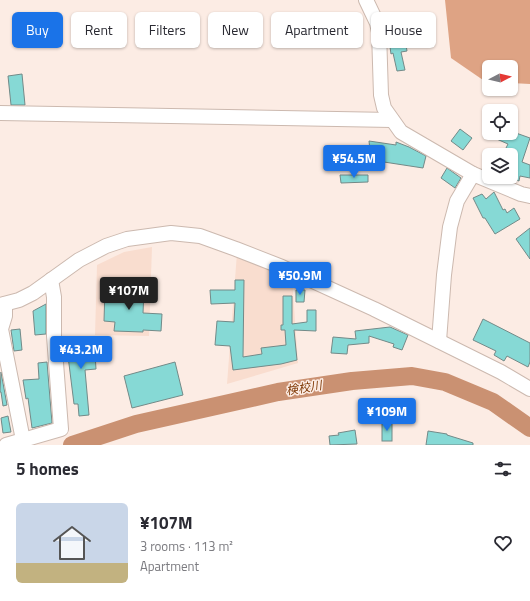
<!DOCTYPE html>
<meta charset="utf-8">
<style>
body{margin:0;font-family:"Titillium Web","Noto Sans JP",sans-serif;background:#f2f2f3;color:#2b2b33;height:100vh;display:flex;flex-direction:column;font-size:15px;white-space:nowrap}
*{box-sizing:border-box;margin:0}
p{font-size:13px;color:#7c7c81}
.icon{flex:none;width:22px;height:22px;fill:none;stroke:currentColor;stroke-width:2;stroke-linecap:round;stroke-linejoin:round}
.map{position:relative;height:445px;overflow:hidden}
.drawer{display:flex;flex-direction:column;background:#fff;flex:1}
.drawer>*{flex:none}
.guide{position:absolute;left:12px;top:12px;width:506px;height:36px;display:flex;gap:8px}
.needle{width:26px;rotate:83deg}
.fabs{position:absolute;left:482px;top:60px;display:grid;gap:8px}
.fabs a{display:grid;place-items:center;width:36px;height:36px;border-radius:6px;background:#fff;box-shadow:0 1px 3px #0004;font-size:20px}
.price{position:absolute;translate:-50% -34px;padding:0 9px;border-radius:4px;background:#1a73e8;color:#fff;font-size:13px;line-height:26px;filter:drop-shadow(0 1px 2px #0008)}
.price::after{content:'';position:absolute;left:50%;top:24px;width:12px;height:9px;margin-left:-6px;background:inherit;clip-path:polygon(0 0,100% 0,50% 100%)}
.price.active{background:#222;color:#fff}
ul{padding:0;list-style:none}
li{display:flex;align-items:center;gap:12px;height:100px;padding:0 16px}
li span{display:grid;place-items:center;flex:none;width:112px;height:80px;border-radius:6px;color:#555}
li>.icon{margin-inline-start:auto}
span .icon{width:48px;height:48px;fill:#fffc;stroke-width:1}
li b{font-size:17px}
h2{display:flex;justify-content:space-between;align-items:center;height:48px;padding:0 16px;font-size:17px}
.pill{padding:0 14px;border-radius:6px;background:#fff;box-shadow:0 1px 3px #0004;font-size:14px;line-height:36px}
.pill.active{background:#1a73e8;color:#fff}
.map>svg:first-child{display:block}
</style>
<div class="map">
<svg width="530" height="445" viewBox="0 0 530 445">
<rect width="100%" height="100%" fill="#fcece4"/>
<g fill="#f9ddcf">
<path d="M 152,247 L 149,336 L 95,335 L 97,265 L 124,252 Z"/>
<path d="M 237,253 L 292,278 L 298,363 L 227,384 Z"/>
</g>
<path fill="#dea384" d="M 445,0 L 530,0 L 530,84 L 511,83 L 511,67 L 489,67 L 489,81 L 483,80 L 451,58 Z"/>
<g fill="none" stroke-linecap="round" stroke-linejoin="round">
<path stroke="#ca9172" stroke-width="18" d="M 72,445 L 136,424 L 278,392 L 352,381 L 412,376 L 445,382 L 493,402 L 530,428"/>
</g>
<g fill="#86d9d5" stroke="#738a88">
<path d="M 401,14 L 407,51 L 401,52 L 405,70 L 397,71 L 393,53 L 391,54 L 389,40 L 392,39 L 389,15 Z"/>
<path d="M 22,74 L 25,105 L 11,105 L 8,76 Z"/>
<path d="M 460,129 L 472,138 L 463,150 L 451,141 Z"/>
<path d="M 483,133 L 516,133 L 530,138 L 522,162 L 530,165 L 530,178 L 520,176 L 519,181 L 511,178 L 511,150 L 506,148 L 508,144 Z"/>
<path d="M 369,141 L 396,145 L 396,142 L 409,147 L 426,156 L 423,168 L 371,160 Z"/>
<path d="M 447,168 L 461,178 L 455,188 L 441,178 Z"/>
<path d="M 340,175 L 368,175 L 368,182 L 341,183 Z"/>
<path d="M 494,192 L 503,210 L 505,209 L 507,213 L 514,208 L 520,219 L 495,234 L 485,218 L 483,218 L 473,198 L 482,194 L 486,199 Z"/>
<path d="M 530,228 L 530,259 L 516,239 Z"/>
<path d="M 235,280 L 244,280 L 243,357 L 262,354 L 261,348 L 286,345 L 285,330 L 281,330 L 281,325 L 283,325 L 283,296 L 292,296 L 292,324 L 307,322 L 307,310 L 316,310 L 316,331 L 294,330 L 297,360 L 281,364 L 233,370 L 230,346 L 215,345 L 217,321 L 234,322 L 235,303 L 211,304 L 210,290 L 235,290 Z"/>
<path d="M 105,288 L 144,290 L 143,313 L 162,314 L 161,331 L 143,330 L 143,332 L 114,331 L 115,322 L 104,321 Z"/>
<path d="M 296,290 L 305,290 L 304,302 L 296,302 Z"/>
<path d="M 46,304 L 46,334 L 35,335 L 33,311 Z"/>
<path d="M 483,319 L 530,343 L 530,362 L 528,367 L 507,356 L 504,361 L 494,355 L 496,351 L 473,340 Z"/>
<path d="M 390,327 L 408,335 L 402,350 L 393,347 L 394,344 L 369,336 L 369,343 L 348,345 L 347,354 L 331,353 L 333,337 L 356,339 L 355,331 Z"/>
<path d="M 20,329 L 22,350 L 14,351 L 11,330 Z"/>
<path d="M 94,338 L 96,369 L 85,370 L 89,415 L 79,416 L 78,404 L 74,404 L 66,340 Z"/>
<path d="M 47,362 L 52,423 L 32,428 L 28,398 L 26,399 L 23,380 L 39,379 L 38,363 Z"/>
<path d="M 175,362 L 183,395 L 132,408 L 124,376 Z"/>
<path d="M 1,372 L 7,405 L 3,406 L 1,392 L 0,392 Z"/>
<path d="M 8,416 L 11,432 L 3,433 L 1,418 Z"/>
<rect x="382" y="424" width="10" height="17"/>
<path d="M 355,430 L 357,444 L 330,445 L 329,436 L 339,435 L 338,433 Z"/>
<path d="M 428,431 L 447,434 L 447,435 L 473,443 L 473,445 L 426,445 Z"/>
</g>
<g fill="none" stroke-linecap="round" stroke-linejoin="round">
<g stroke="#ccb9af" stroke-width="16">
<g id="minor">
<path d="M 366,0 L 377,23 L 379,32 L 381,95 L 384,108 L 401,132 L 473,174 L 521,194 L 530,196"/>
<path d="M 0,113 L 392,120"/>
<path d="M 5,304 L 5,316 L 1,329 L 23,440"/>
<path d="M 0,305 L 19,300 L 33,293 L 79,260 L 106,246 L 127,239 L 171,233 L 200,236 L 236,249 L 282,267 L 374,309 L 501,372 L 530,389"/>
<path d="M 439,341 L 444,275 L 450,227 L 457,201 L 473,174"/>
<path d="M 6,445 L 61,429 L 54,336 L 54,297 L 51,280"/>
</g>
</g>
<use href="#minor" stroke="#fff" stroke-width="14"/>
</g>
<g text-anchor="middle" stroke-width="3" stroke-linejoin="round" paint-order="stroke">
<g font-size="12" font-style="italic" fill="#803a07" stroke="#fcece4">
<text transform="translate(304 388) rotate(-9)" y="4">検校川</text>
</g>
</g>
</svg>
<div class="fabs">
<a><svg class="needle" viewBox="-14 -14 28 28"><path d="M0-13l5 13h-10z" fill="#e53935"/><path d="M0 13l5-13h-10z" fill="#7c7c81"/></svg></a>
<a><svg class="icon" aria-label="locate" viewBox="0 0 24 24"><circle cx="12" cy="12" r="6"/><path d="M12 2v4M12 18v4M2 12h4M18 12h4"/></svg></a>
<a><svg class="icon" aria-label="layers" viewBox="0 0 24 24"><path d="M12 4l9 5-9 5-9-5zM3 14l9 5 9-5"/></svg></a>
</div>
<b class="price" style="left:354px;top:179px">¥54.5M</b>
<b class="price" style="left:300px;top:296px">¥50.9M</b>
<b class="price active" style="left:129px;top:311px">¥107M</b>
<b class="price" style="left:81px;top:370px">¥43.2M</b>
<b class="price" style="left:387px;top:432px">¥109M</b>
<div class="guide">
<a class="pill active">Buy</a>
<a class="pill">Rent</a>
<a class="pill">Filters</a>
<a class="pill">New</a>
<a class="pill">Apartment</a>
<a class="pill">House</a>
</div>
</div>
<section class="drawer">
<h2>5 homes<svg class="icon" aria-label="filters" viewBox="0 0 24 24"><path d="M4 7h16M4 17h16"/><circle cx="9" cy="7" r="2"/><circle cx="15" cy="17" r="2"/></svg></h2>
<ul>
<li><span style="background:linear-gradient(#c9d6e8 75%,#c2b280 0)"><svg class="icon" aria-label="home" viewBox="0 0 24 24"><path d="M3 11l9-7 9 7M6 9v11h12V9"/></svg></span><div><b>¥107M</b><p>3 rooms · 113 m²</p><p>Apartment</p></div><svg class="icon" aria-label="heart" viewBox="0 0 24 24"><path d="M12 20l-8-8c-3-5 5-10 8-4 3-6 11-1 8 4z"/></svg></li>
</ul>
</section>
